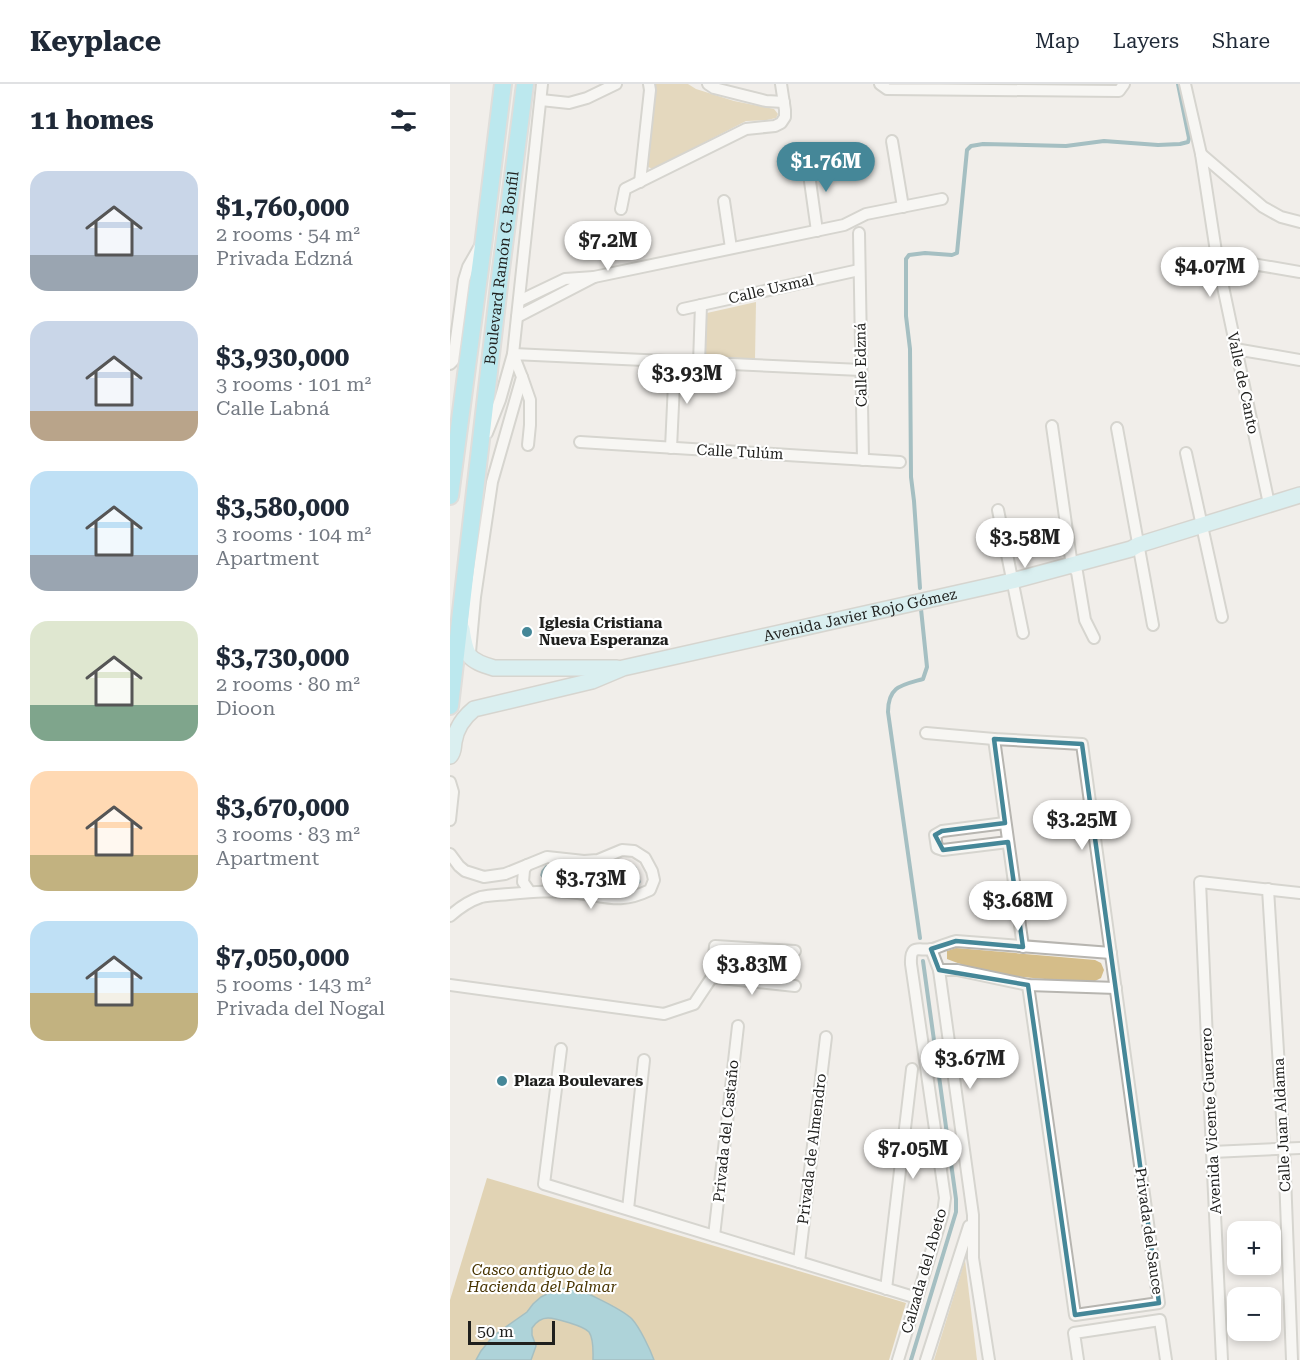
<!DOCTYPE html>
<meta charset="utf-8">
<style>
body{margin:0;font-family:"Roboto Serif",serif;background:#f2f2f3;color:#1f2937;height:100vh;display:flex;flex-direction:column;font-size:22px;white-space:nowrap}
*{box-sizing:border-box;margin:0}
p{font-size:20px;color:#747a83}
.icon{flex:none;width:33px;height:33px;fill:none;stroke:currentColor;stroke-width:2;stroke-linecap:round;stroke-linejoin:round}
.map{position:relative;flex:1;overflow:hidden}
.details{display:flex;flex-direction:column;background:#fff;width:450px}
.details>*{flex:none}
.tools{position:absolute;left:777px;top:1137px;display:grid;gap:12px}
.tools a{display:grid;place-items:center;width:54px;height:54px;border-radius:12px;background:#fff;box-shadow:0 3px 9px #0003;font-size:30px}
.scale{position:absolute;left:18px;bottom:15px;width:87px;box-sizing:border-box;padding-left:6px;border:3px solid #1f1f1d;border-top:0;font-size:16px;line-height:21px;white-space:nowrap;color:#1f1f1d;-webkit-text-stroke:4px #fff;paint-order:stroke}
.price{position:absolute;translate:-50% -51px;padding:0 14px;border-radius:21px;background:#fff;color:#222;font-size:20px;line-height:39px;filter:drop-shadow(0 2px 3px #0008)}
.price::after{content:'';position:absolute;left:50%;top:36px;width:18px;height:14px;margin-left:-9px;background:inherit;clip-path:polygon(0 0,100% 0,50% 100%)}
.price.active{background:#458798;color:#fff}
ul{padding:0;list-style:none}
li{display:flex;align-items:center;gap:18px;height:150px;padding:0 30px}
li span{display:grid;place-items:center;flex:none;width:168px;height:120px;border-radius:18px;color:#555}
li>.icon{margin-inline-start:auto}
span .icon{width:72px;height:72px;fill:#fffc;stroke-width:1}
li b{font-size:26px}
h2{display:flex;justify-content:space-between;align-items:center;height:72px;padding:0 30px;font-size:26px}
header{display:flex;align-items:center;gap:36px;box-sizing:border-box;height:84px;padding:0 30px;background:#fff;border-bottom:2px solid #e0e1e3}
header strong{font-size:28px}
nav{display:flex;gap:33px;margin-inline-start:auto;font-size:21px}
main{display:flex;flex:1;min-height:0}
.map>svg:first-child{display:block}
</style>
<header>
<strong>Keyplace</strong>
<nav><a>Map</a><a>Layers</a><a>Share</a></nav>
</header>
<main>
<section class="details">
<h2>11 homes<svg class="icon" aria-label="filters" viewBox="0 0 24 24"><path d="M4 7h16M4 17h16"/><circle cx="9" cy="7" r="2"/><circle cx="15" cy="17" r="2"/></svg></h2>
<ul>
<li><span style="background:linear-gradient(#c9d6e8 70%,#9aa5b1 0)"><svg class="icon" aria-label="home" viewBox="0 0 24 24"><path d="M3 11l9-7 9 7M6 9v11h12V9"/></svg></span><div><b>$1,760,000</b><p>2 rooms · 54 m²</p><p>Privada Edzná</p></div></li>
<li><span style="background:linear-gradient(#c9d6e8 75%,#b9a48a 0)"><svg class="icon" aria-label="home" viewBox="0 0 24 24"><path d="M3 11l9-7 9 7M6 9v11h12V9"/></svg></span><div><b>$3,930,000</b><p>3 rooms · 101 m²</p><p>Calle Labná</p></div></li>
<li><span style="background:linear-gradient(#bfe0f5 70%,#9aa5b1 0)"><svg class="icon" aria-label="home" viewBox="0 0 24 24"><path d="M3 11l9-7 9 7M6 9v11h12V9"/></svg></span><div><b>$3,580,000</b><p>3 rooms · 104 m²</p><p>Apartment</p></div></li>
<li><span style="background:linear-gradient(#dfe7d0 70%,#7fa58c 0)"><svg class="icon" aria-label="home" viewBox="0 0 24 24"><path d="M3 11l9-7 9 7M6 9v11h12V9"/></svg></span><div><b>$3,730,000</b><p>2 rooms · 80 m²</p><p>Dioon</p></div></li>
<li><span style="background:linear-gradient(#ffd9b3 70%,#c2b280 0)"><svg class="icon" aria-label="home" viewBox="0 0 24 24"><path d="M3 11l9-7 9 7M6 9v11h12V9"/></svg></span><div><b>$3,670,000</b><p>3 rooms · 83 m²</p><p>Apartment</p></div></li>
<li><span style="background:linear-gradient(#bfe0f5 60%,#c2b280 0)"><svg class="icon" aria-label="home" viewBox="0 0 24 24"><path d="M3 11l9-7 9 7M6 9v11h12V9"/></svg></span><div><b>$7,050,000</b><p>5 rooms · 143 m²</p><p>Privada del Nogal</p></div></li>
</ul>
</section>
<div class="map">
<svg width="850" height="1276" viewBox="0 0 850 1276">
<rect width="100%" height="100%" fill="#f1eeea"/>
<g fill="#d5bd89">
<path d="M 203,0 L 238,0 L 246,5 L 284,17 L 324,25 L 328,30 L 326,34 L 317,36 L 296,37 L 203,85 L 198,83 L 196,78 L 206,10 Z"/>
<path d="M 306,218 L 305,275 L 254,272 L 257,229 Z"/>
<path d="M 506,864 L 645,876 L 651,879 L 654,886 L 651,894 L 643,898 C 594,895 543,894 497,875 L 497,867 Z"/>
<path d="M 515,1176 L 527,1276 L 484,1276 Z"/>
</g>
<path fill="#ceb274" d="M 37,1094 L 456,1219 L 439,1276 L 0,1276 L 0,1216 Z"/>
<g fill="#5db1c6" stroke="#4a8593" stroke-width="1.5">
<path d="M 181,780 L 186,784 L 190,798 C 177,811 115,799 95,797 L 91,791 L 92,787 L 96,782 L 117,784 L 135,788 L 152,785 L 157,792 L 161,794 Z"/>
<path d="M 124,1202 C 140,1212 170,1223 182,1235 C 190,1244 200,1265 204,1276 L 143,1276 C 143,1268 144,1255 139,1248 C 134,1242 105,1234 98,1234 C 91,1234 86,1238 82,1244 L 82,1251 L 86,1262 L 81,1276 L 26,1276 L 31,1267 L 43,1252 L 77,1228 L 83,1220 L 91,1213 L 101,1208 Z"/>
</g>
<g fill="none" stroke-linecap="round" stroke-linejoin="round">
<g stroke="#4a8593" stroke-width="4">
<path d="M 470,504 L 464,417 L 461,393 L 460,265 L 456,232 L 456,175 L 459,171 L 475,169 L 502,171 L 507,169 L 517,66 L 521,62 L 533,60 L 616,62 L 654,57 L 708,61 L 730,60 L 738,58 L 739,54 L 728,0"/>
<path d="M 470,854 L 438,628 C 438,602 452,601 473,595 L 477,583 L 471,525"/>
<path d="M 461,1276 L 506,1128 L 506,1115 L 473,877"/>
</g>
<g stroke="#b7b5b0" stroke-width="14">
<g id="street">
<path d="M 258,0 L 264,4 L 316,17 L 334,18"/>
<path d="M 430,0 L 437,5 L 669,7 L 674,0"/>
<path d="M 735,0 L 751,70 L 767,174 L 819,420"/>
<path d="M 91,16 L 119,19 L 137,14 L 166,0"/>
<path d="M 442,57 L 453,123"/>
<path d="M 751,70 L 813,123 L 831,133 L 850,138"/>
<path d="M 357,76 L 367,147"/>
<path d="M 190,98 L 200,6 L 199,0"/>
<path d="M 274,117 L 281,164"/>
<path d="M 171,125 L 175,105 L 296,45 L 325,42 L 331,39 L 335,33 L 335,26 L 331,0"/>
<path d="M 409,149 L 413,376"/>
<path d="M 767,174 L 850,188"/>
<path d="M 144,193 L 394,141 L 416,130 L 492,115"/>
<path d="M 233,225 L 409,186"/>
<path d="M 67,233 L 144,193 L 115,195 L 69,217"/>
<path d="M 785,265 L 850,276"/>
<path d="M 249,279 L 251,221"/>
<path d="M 0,280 L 3,277 L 14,196 L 18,183 L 30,162"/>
<path d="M 72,293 L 80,316 L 80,341 L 78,361"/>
<path d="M 602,342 L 622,482 L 627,488 L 635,536 L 644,554"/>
<path d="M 667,344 L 703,541"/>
<path d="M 37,349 L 50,316 L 63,270 L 92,0"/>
<path d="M 130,358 L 450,378"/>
<path d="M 221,364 L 225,278"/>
<path d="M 736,369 L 772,533"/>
<path d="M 548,426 L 573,549"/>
<path d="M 20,568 L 25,513 L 42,398 L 72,293 L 63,270 L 411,286"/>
<path d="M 476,649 L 544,655 L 632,660 L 709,1219 L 625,1231 L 578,901"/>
<path d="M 544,655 L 573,863"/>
<path d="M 0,698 L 3,708 L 0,736"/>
<path d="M 555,739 L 492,747 L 485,751 L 487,764 L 493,766 L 558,758"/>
<path d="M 0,770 L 9,782 L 15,787 L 34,793 L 55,790 L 97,773 L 134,777 L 148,776 L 172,766 L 184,767 L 195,774 L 202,787 L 204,796 L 200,806 C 171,820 158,813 128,809 C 105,806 82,808 59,810 C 50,811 40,811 31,813 C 19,817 9,824 0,832"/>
<path d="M 77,781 L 74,786 L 73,798 L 80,808"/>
<path d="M 818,805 L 834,1065 L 842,1276"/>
<path d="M 481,865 L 489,886 L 523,1131 L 523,1174 L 539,1276"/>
<path d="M 489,886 L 507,886 L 578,901 L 666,904"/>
<path d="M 262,893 L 345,902"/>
<path d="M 0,901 L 214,930 L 244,920 L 262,893 L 265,862 L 345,867"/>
<path d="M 111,965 L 94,1100 L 467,1214"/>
<path d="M 762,1068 L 850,1064"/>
<path d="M 178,1125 L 194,976"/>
<path d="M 264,1152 L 288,942"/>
<path d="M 349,1178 L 376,953"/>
<path d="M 436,1205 L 462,985"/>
<path d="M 448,1276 L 493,1129 L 495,1114 L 461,880 C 460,858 470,868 483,865 C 491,862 498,859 506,857 L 661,869"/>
<path d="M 476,1276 L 519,1142"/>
<path d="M 628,1276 L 624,1249 L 710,1236 L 716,1276"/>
<path d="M 772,1276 L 762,1068 L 750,798 L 850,809"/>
</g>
</g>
<g stroke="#b7b5b0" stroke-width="18">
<g id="secondary">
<path d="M 12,545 C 16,572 17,576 44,584 L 167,584"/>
<path id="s1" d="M 0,672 C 4,667 3,664 4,658 C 6,644 13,634 24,625 L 142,597 L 173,584 L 562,497 L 681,465 L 688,461 L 850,411"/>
</g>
</g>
<g stroke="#c9c9c9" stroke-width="20">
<g id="primary">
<path d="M 0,412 L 34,154 L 53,0"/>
<path id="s2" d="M 0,622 L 50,193 L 75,0"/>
</g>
</g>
<use href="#street" stroke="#fff" stroke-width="10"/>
<use href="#secondary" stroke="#beeff9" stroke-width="15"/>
<use href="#primary" stroke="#7ddff3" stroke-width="16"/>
</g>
<path d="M0 0H850V1276H0ZM 544,655 L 632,660 L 709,1219 L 625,1231 L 578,901 L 489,886 L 481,865 L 506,857 L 573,863 L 558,758 L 493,766 L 485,751 L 492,747 L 555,739 Z" fill="#f1eeea" fill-opacity=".55" fill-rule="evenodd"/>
<path fill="none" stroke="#458798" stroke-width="4.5" stroke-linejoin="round" d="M 544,655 L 632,660 L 709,1219 L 625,1231 L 578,901 L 489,886 L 481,865 L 506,857 L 573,863 L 558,758 L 493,766 L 485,751 L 492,747 L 555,739 Z"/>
<g fill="#458798" stroke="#fff" stroke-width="2">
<circle cx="77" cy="548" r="6"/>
<circle cx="52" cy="997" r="6"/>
</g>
<g text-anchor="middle" stroke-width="4.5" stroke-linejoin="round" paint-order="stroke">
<g font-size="15" fill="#1f1f1d" stroke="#fff">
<text dy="5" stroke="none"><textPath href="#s2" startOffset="441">Boulevard Ramón G. Bonfil</textPath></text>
<text transform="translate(321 205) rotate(-13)" y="5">Calle Uxmal</text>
<text transform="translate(411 281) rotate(-91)" y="5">Calle Edzná</text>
<text transform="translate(793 299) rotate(78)" y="5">Valle de Canto</text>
<text transform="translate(290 368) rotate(3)" y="5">Calle Tulúm</text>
<text dy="5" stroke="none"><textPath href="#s1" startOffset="452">Avenida Javier Rojo Gómez</textPath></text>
<text transform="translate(761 1037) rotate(-93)" y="5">Avenida Vicente Guerrero</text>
<text transform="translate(832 1041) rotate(-93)" y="5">Calle Juan Aldama</text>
<text transform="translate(276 1047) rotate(-84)" y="5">Privada del Castaño</text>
<text transform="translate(362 1065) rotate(-83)" y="5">Privada de Almendro</text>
<text transform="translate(699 1147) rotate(82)" y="5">Privada del Sauce</text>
<text transform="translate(474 1187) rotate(-74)" y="5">Calzada del Abeto</text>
</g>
<g font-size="15" font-weight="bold" fill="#1f1f1d" stroke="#fff" text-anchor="start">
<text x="89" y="544">Iglesia Cristiana<tspan x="89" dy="17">Nueva Esperanza</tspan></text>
<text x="64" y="1002">Plaza Boulevares</text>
</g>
<g font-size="15" font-style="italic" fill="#483400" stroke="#fff">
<text x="92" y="1191">Casco antiguo de la<tspan x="92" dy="17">Hacienda del Palmar</tspan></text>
</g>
</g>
</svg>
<div class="tools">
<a>+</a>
<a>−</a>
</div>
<div class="scale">50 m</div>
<b class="price active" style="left:376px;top:109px">$1.76M</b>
<b class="price" style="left:158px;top:188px">$7.2M</b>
<b class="price" style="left:760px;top:214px">$4.07M</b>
<b class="price" style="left:237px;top:321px">$3.93M</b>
<b class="price" style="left:575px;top:485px">$3.58M</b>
<b class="price" style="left:632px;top:767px">$3.25M</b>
<b class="price" style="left:141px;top:826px">$3.73M</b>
<b class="price" style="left:568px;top:848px">$3.68M</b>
<b class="price" style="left:302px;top:912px">$3.83M</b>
<b class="price" style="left:520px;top:1006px">$3.67M</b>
<b class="price" style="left:463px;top:1096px">$7.05M</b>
</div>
</main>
